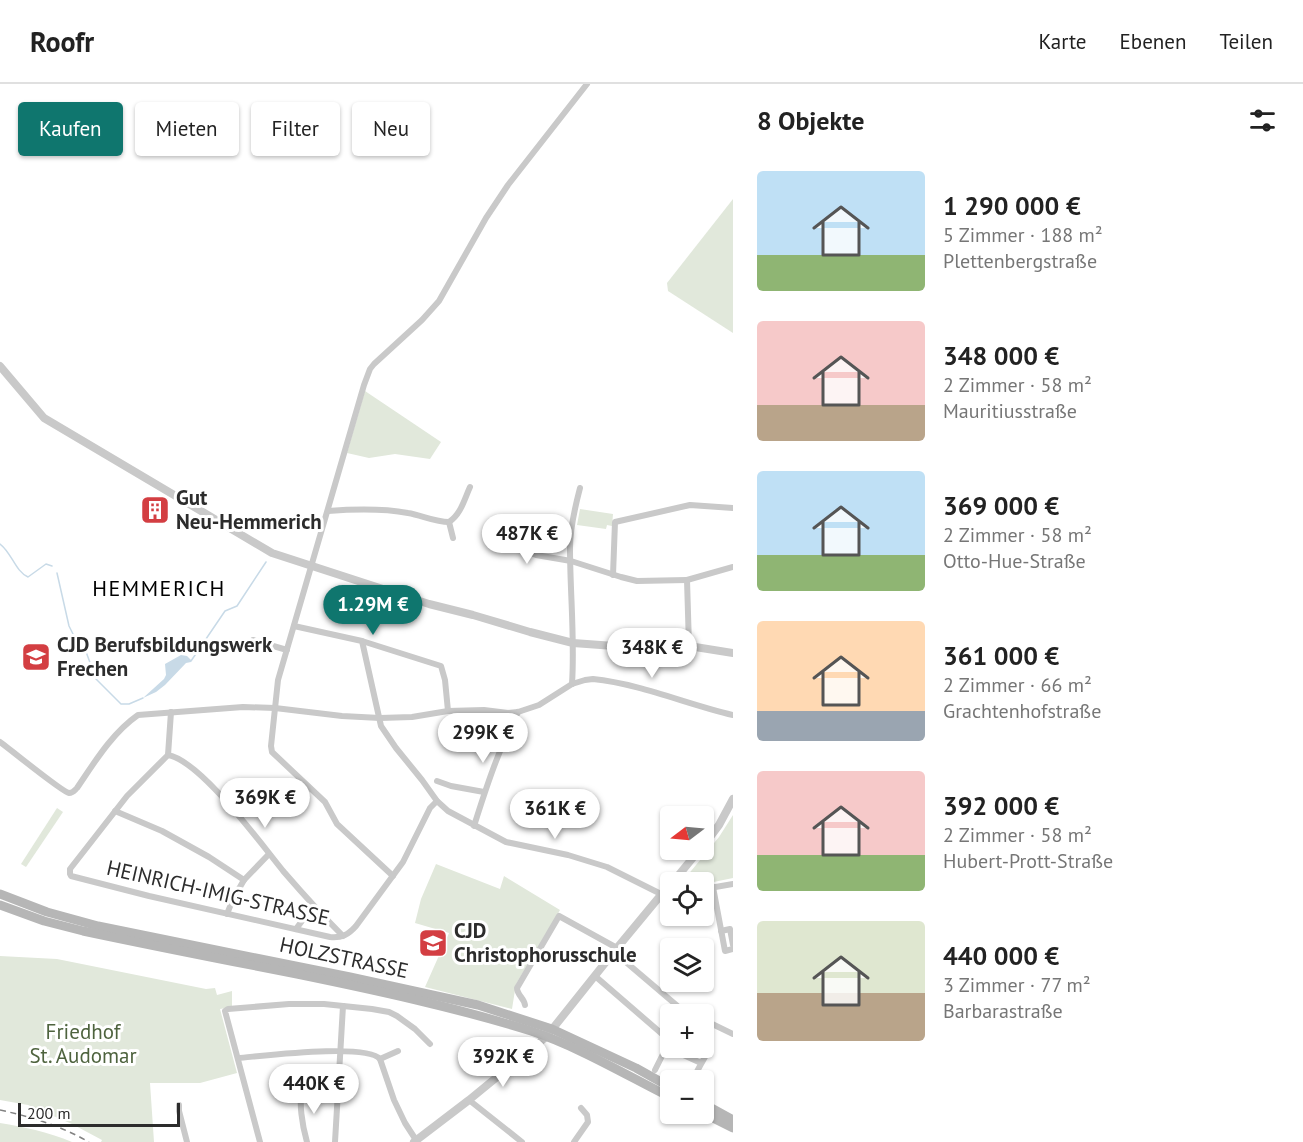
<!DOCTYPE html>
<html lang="de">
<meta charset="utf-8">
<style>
body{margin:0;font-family:"PT Sans",sans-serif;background:#f6f6f6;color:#222;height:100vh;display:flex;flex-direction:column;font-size:22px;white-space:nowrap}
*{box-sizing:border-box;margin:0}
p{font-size:20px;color:#767676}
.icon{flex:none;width:33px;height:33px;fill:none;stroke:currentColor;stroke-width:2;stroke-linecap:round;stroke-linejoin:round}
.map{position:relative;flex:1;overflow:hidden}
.details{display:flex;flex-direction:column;background:#fff;width:570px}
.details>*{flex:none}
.hud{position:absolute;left:18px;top:18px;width:570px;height:54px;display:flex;gap:12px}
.needle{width:39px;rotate:254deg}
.controls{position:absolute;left:660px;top:722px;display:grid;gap:12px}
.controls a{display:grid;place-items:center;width:54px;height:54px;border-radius:6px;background:#fff;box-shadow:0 2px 4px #0004;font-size:30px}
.scale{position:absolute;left:18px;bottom:15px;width:162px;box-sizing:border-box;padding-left:6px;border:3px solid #2c2c2c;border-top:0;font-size:16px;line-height:21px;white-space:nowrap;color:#2c2c2c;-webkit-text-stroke:4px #fff;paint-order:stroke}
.price{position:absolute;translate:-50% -51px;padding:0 14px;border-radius:21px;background:#fff;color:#222;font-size:20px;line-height:39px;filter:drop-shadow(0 2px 3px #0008)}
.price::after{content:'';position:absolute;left:50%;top:36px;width:18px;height:14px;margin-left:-9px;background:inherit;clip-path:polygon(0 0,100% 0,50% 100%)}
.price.on{background:#0f766e;color:#fff}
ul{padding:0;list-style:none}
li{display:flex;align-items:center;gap:18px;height:150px;padding:0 24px}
li span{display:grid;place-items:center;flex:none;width:168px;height:120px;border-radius:6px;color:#555}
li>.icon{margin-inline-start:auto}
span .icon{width:72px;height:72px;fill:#fffc;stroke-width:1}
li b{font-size:26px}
h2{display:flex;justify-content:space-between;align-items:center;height:72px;padding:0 24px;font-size:26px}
.chip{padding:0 21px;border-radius:6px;background:#fff;box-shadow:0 2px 4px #0004;font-size:21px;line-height:54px}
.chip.on{background:#0f766e;color:#fff}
header{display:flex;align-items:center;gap:36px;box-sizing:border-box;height:84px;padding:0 30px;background:#fff;border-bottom:2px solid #e0e0e0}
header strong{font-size:28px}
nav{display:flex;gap:33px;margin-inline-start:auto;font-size:21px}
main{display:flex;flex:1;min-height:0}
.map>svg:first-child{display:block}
</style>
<header>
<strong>Roofr</strong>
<nav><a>Karte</a><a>Ebenen</a><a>Teilen</a></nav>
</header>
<main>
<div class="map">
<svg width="733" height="1058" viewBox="0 0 733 1058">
<rect width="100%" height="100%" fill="#fff"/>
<g fill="#e1e8db">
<path d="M 733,115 L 733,249 L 668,207 L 667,199 Z"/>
<path d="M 365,307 L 441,358 L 430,375 L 395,370 L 369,374 L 347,369 Z"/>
<path d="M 580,425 L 613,430 L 612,442 L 607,441 L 606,445 L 577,441 Z"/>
<path d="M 57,724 L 63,728 L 26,783 L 21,780 Z"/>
<path d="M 733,731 L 733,794 L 704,800 L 704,798 L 682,798 L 719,753 Z"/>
<path d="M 436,780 L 500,805 L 504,792 L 560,826 L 516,900 L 512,925 L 425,903 L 449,849 L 415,839 L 421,815 Z"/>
<path d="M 0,872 L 57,875 L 206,905 L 215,904 L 217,911 L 232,907 L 232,923 L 220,925 L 237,989 L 200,999 L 150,999 L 154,1058 L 101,1058 L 102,1056 L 72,1040 L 28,1021 L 0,1016 Z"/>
<path d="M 0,1039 C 24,1043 49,1048 72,1058 L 0,1058 Z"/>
</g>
<path fill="#c8dae7" d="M 181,571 L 187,572 L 191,576 L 191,578 L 186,579 L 165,601 L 156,608 L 143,614 L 164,595 L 166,591 L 165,580 Z"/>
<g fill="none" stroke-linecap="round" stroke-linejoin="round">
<g stroke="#c8dae7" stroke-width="1.5">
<path d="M 0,460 C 12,469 15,487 28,493 L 46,480 L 52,482"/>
<path d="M 57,489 L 69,542 L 74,552 L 85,565 L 96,595 L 121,620 L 129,620 L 143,614"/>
<path d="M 189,577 L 191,577 L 225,527 L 237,522 L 266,478"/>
</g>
<g stroke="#c9c9c9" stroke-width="6">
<path d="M 328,427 C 355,425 381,424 408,429 C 421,431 435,438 449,438 C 461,430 464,416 470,403"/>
<path d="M 449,438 L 453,454"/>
<path d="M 490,455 L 498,456 L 513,463 L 536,471 L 571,477 L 621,493 L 637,497 L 687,496"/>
<path d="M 613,491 L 615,438 L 690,421 L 733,424"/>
<path d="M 294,542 L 362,557 L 381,642 L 396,664 L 422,696 L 437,717 L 448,727 L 506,758 L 568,771 L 607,783 L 661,810"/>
<path d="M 253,556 L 287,566"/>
<path d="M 362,557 L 441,582 L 445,596 L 448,627"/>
<path d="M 689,562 L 687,496 L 733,483"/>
<path d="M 572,600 C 575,555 570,509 570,464 C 570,444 575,423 580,404"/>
<path d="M 171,628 L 168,671 L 127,712 L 70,785 L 70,790 L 71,792 L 149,812 L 330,853 C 342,854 348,851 356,842 L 403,778 L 430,724 L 437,717"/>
<path d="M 0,658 C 10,665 62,708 69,709 C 73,709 74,707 77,704 C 94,679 112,649 138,631 L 243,623 L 275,624 L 342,632 L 380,634 L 412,633 L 448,627 L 484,626 L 508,629 L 518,628 L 539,621 L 572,600 L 585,596 L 593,595 C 641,600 686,620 733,631"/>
<path d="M 168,671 C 201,677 261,760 284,788 C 303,810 322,831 343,852"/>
<path d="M 437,697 L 451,702 L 484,708"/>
<path d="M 115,727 L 162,747 L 209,773 L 244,796"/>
<path d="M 474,742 C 486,704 499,664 518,628"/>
<path d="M 393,792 L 337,740 L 325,718 L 272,668 L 271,662 L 278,596 L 364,301 L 370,285 L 374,280 L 422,236 L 439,217 L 486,134 L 508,101 L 587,0"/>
<path d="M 713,803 L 725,867 L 733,865"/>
<path d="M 704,805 L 733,800"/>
<path d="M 227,830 L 233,815 L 244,796 L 269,770"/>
<path d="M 296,845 L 313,822"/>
<path d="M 721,847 L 730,845 L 733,861"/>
<path d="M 614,868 L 681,925 L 691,930"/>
<path d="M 595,892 L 669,956"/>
<path d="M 525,921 C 524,914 517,911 517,904 L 559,832 L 617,864"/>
<path d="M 704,936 L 733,950"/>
<path d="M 666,963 L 701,979"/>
<path d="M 238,974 C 263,972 366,959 380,975 L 394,1016 L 405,1039 L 416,1056"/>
<path d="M 380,975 L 398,967"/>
<path d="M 655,986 L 668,960"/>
<path d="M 693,996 C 698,984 704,975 710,964"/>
<path d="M 304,1002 C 297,1015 303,1044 307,1058"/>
<path d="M 469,1016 L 522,1058"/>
<path d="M 179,1021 L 179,1027 L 187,1058"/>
<path d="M 260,1058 L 225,927 L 228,925 L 289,920 L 324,920 L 372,925 L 389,928 L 397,932 L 415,945 L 430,960"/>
<path d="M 335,1058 L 343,922"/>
<path d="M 574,1058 L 588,1038 L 587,1031 L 581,1024"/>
</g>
<g stroke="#c9c9c9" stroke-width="8">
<path d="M 0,282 L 44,334 L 272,469 L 429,520 L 473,531 L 530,548 L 573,559 L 628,563 L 689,562 L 733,569"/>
<path d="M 704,761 L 719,741 L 733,715"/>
<path d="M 673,798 L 700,765"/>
<path d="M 414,1058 L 469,1016 L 546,953 L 617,864 L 670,800"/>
</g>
<g stroke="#b6b6b6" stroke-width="9">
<path d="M 0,810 L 47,828 L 98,842 L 350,893 L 478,921 L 552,945 L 636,984 L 670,1003"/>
<path d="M 0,821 L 44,837 L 83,847 C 154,862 225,876 297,890 C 375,906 454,923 531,947 C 577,962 626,991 670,1013"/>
<path d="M 704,1020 L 733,1036"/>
<path d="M 703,1029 L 733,1044"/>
</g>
<path stroke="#818181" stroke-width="1.5" stroke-dasharray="6 4.5" stroke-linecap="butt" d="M 0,1026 C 32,1033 61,1042 89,1058"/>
</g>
<defs>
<g id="building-square" transform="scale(1.5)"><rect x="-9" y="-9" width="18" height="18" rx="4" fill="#d33e42" stroke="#fff"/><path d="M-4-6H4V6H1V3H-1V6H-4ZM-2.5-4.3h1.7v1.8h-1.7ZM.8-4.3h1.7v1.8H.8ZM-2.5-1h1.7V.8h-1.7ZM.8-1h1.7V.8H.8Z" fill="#fff"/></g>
<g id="school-square" transform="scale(1.5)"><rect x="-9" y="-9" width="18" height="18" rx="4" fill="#d33e42" stroke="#fff"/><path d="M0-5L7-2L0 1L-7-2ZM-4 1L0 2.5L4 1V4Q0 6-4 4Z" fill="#fff"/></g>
</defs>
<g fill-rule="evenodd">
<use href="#building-square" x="155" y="426"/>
<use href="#school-square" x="36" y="573"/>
<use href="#school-square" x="433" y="859"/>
</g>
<g text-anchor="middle" stroke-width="6" stroke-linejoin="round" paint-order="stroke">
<g font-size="21" font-weight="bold" fill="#2c2c2c" stroke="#fff" text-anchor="start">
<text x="176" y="421">Gut<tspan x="176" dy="24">Neu-Hemmerich</tspan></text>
<text x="57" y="568">CJD Berufsbildungswerk<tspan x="57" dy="24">Frechen</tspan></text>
<text x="454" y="854">CJD<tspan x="454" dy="24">Christophorusschule</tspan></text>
</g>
<g font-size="21" fill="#2c2c2c" stroke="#fff">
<text transform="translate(218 809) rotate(13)" y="7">HEINRICH-IMIG-STRASSE</text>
<text transform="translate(344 874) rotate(12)" y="7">HOLZSTRASSE</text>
</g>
<g font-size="21" fill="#4e633e" stroke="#fff">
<text x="83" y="955">Friedhof<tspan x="83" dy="24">St. Audomar</tspan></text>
</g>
<g font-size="22" letter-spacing="1.5" fill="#000" stroke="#fff">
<text x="159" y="512">HEMMERICH</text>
</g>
</g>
</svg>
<div class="controls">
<a><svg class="needle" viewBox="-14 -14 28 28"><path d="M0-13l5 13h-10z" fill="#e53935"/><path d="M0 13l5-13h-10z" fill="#767676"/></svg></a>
<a><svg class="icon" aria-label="locate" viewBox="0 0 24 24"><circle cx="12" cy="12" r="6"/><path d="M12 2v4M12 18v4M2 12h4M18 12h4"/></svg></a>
<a><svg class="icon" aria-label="layers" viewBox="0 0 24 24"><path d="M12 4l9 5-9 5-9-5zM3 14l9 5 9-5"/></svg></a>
<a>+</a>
<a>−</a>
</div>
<div class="scale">200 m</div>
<b class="price" style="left:527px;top:481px">487K €</b>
<b class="price on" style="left:373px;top:552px">1.29M €</b>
<b class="price" style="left:652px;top:595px">348K €</b>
<b class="price" style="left:483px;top:680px">299K €</b>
<b class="price" style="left:265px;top:745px">369K €</b>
<b class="price" style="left:555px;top:756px">361K €</b>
<b class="price" style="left:503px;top:1004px">392K €</b>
<b class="price" style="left:314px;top:1031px">440K €</b>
<div class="hud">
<a class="chip on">Kaufen</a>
<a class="chip">Mieten</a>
<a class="chip">Filter</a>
<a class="chip">Neu</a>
</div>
</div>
<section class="details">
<h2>8 Objekte<svg class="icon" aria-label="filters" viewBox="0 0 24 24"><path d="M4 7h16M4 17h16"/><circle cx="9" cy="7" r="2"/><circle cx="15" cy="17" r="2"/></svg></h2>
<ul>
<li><span style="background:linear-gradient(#bfe0f5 70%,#8fb573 0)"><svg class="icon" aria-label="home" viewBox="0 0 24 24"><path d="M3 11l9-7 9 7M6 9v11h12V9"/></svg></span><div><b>1 290 000 €</b><p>5 Zimmer · 188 m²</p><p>Plettenbergstraße</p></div></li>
<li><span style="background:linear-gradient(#f6c9c9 70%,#b9a48a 0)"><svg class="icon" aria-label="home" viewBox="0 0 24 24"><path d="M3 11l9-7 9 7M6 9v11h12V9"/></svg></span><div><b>348 000 €</b><p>2 Zimmer · 58 m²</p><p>Mauritiusstraße</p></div></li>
<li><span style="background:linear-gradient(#bfe0f5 70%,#8fb573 0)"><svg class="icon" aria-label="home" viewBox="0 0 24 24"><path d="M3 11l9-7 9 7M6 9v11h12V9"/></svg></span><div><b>369 000 €</b><p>2 Zimmer · 58 m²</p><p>Otto-Hue-Straße</p></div></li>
<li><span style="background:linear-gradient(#ffd9b3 75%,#9aa5b1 0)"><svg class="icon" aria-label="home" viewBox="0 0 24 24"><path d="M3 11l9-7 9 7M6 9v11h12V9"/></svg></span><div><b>361 000 €</b><p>2 Zimmer · 66 m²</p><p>Grachtenhofstraße</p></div></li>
<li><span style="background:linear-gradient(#f6c9c9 70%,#8fb573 0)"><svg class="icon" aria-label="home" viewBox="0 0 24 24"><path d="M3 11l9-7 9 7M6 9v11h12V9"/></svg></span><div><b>392 000 €</b><p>2 Zimmer · 58 m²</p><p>Hubert-Prott-Straße</p></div></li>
<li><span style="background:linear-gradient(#dfe7d0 60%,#b9a48a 0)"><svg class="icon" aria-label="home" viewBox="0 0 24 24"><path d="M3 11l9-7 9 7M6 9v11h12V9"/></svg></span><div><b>440 000 €</b><p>3 Zimmer · 77 m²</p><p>Barbarastraße</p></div></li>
</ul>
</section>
</main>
